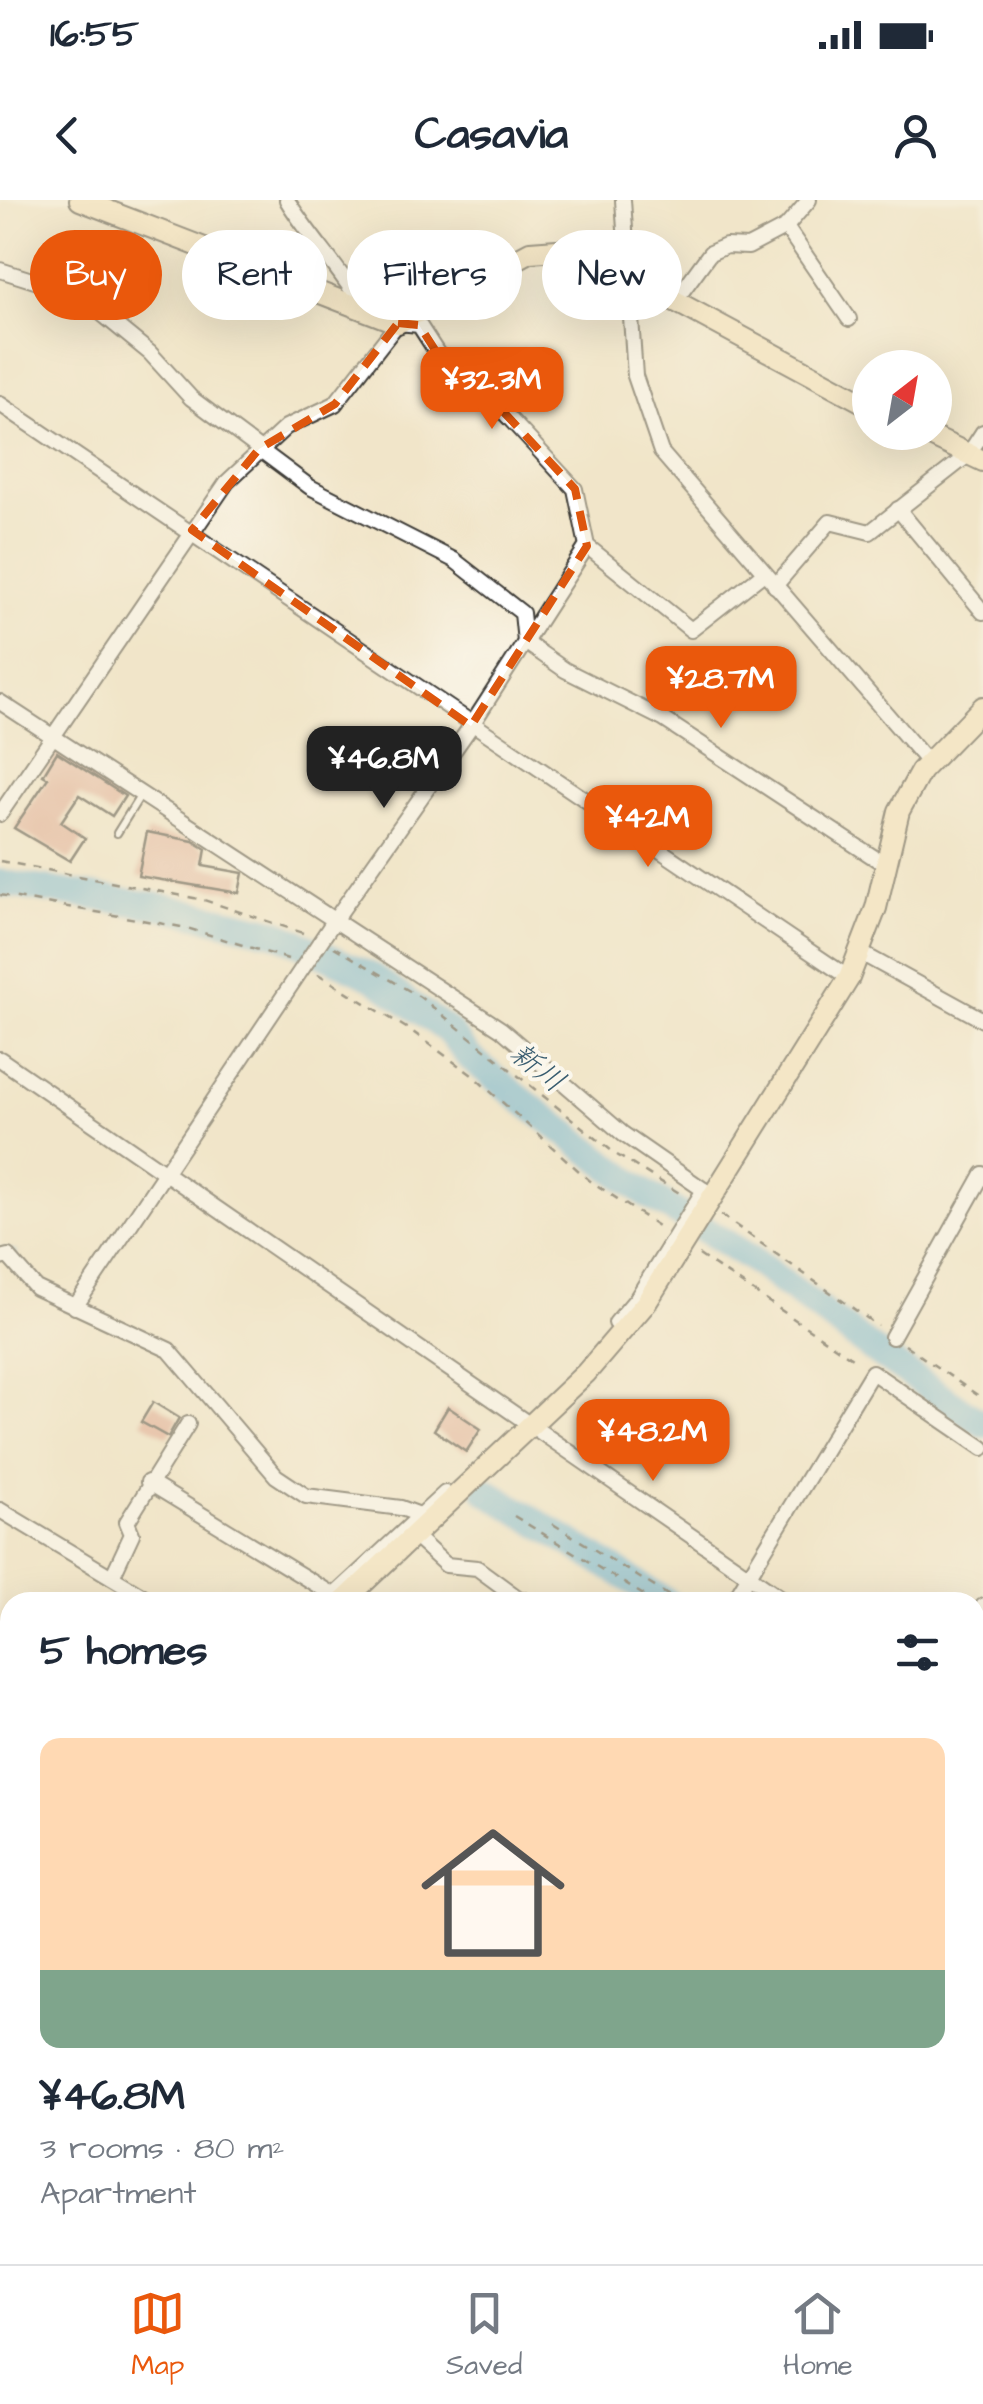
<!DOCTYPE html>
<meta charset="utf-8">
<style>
body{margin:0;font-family:"Architects Daughter","Klee One",sans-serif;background:#f2f2f3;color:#1f2937;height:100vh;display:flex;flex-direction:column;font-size:38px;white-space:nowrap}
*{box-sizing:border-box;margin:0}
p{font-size:32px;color:#747a83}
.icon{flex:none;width:55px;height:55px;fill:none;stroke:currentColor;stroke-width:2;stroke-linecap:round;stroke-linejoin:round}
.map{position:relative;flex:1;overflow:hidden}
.side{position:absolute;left:0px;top:1392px;width:985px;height:672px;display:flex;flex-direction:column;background:#fff;border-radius:30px 30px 0 0;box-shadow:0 10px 40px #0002}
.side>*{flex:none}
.guide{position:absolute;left:30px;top:30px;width:925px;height:90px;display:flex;gap:20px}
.needle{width:65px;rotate:31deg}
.controls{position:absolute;left:852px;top:150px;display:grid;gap:20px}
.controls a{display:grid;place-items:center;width:100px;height:100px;border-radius:50%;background:#fff;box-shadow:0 10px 40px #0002;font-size:50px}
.price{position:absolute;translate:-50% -85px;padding:0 22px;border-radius:20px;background:#ea580c;color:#fff;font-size:32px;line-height:65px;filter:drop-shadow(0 2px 5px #0008)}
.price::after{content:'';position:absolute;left:50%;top:60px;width:30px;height:22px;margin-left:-15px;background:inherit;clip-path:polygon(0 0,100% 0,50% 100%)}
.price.on{background:#222;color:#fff}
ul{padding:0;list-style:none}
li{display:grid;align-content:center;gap:20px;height:530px;padding:0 40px}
li span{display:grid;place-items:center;height:310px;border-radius:20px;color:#555}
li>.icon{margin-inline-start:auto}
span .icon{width:180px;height:180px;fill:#fffc;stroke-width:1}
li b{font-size:42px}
h2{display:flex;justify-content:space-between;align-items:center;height:120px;padding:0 40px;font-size:42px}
.pill{padding:0 35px;border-radius:45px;background:#fff;box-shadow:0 10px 40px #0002;font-size:35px;line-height:90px}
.pill.on{background:#ea580c;color:#fff}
.status{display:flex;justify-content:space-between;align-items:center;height:70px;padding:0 50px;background:#fff;direction:ltr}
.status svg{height:28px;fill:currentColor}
header{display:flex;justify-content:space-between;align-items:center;height:130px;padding:0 40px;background:#fff;font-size:45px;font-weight:700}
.dock{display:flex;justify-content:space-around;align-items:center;height:140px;border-top:2px solid #e0e1e3;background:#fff;font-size:28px;color:#747a83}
.dock a{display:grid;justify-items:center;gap:5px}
.dock .on{color:#ea580c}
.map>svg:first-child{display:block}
</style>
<div class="status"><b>16:55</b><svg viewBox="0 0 49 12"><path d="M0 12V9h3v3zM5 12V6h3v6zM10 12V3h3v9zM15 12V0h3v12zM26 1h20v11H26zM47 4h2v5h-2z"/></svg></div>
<header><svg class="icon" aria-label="back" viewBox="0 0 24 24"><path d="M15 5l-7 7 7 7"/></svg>Casavia<svg class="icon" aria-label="person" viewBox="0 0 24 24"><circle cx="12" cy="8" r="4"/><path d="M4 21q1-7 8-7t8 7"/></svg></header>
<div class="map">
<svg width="983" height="2064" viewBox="0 0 983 2064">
<rect width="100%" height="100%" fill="#fbf7ec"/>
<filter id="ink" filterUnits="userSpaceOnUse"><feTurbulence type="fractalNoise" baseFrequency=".01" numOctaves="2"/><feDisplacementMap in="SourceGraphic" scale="20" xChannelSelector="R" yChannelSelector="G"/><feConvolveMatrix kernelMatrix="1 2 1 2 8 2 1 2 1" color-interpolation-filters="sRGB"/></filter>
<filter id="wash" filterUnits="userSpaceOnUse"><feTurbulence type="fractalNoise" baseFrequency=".0048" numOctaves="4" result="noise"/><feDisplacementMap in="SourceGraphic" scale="40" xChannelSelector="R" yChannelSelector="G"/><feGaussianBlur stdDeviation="2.25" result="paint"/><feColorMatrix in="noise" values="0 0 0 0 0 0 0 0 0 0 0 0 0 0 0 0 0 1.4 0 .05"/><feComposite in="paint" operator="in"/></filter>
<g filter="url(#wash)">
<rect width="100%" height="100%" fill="#f1e5c9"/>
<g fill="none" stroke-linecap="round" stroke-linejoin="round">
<g stroke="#5cadd7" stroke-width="5">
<path d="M 0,1050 L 14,1053"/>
<path d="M 404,1303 L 419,1305"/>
</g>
<g stroke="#5cadd7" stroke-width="28">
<path d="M 0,683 L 164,707 L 275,732 L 373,777 L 449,832 L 468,856 L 518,897 L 645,993 L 749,1057 L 873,1150 L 983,1224"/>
<path d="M 486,1291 L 667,1402"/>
<path d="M 975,1579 L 983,1584"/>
</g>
</g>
<g id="blocks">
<g fill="#da947f">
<path d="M 57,552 L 125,596 L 112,616 L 79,595 L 61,622 L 85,638 L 70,661 L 14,628 L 48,578 L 43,575 Z"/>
<path d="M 147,632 L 193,641 L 206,649 L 203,666 L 243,673 L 239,693 L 138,676 Z"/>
<path d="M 153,1202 L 179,1218 L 168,1237 L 141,1222 Z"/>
<path d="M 448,1207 L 481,1229 L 466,1252 L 434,1230 Z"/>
</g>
</g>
</g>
<g filter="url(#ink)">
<use href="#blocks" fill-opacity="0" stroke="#3c3a36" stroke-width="2.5"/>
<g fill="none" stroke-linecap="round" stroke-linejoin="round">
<g stroke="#3c3a36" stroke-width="10">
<path id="lane" d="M 117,633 L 140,596"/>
</g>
<g stroke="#3c3a36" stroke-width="18">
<g id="street">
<path d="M 287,0 C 310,38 341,69 364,109"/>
<path d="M 623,0 L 635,176 L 661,252 L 927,561"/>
<path d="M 786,27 L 849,119"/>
<path d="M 0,70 L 79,95 L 150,153 L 191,198 L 310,287 L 454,360 L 522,413 L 525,442 L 565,470 L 663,519 L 887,666"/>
<path d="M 675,101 L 710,53 L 726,46 L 748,47 L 786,27 L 809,0"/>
<path d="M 0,204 L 849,778"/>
<path d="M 898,309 L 983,412"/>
<path d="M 775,386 L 830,322 L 870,332 L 968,255 L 983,232"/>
<path d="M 0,502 L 501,829 L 623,934 L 714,997"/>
<path d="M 0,614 L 227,282 L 286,227 L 335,204 L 398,123 L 419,125 L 470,204 L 486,193 L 575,289 L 587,346 L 691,430 L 764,373"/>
<path d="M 861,753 L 983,820"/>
<path d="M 0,859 L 787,1402"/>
<path d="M 0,1058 L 8,1056 L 36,1088 L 169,1150 L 276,1276 L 306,1296 L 401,1308 L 428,1318"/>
<path d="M 75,1107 L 334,721 L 471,526 L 587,346"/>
<path d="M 616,1123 L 637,1098 L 704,990"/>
<path d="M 892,1137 L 983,974"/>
<path d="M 148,1282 L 340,1399"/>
<path d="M 0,1310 L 153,1402"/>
<path d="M 413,1335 L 446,1365 L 477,1368 L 518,1398 L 531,1402"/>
<path d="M 112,1377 L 132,1334 L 127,1322 L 188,1224"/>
<path d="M 327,1402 L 445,1293"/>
<path d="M 733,1402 L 872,1172 L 983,1248"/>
<path d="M 975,1421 L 983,1406"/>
<path d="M 0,1501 L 10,1508"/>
<path d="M 981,1520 L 983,1521"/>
<path d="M 0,1536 L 10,1522"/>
<path d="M 0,1654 L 10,1664"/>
<path d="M 975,1785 L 983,1771"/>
<path d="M 975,1855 L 983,1859"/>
<path d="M 975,1952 L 979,1954 L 983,1948"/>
<path d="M 0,2020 L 10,1986"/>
<path d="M 975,2049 L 983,2060"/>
<path d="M 576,2055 L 576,2064"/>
<path d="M 363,2064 L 364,2055"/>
<path d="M 950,2064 L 960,2055"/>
</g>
</g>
<g stroke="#3c3a36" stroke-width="24">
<g id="secondary">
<path d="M 80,0 L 398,123 L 530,52 L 557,50 L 608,58 L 675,101 L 870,206"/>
<path d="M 922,232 L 983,261"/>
<path d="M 343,1402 L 586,1173 L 646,1103 L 849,778 L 876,708 L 899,611 L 921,571 L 983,507"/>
<path d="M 0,2049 L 10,2015"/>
</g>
</g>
<g stroke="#3c3a36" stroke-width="2.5" stroke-dasharray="8 8" stroke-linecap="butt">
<path d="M 0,661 L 204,700 L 309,735"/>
<path d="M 0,695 L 187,728 L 288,759"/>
<path d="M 334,747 L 420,797 L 617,955 L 681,994"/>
<path d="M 318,774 L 413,832 L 472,875 L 589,980 L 664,1030"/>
<path d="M 721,1015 L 878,1126"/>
<path d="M 699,1055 L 858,1162"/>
<path d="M 905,1145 L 983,1199"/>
<path d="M 514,1316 L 655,1402"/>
<path d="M 553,1324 L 679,1402"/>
<path d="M 975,1570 L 983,1575"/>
<path d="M 975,1586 L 983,1592"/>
<path d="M 0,1914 L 10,1916"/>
<path d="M 927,2055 L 933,2063"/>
<path d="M 686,2064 L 690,2055"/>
<path d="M 713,2064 L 717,2055"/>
</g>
<use href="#lane" stroke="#fff" stroke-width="6"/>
<use href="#street" stroke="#fff" stroke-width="14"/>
<use href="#secondary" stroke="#f9e7c3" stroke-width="20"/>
<g stroke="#1c1c1c" stroke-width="9">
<g id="rail">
<path d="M 975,1488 L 983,1471"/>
<path d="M 673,2064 L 677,2055"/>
<path d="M 701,2064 L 705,2055"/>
</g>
</g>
<use href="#rail" stroke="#fbf7ec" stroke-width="5" stroke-dasharray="15" stroke-linecap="butt"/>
</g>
</g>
<path d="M0 0H983V2064H0ZM 398,123 L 419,125 L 470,204 L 486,193 L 575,289 L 587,346 L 471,526 L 192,330 L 259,249 L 335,204 Z" fill="#f1e5c9" fill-opacity=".55" fill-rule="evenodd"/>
<path fill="none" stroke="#de560d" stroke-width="8" stroke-dasharray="20 12" stroke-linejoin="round" d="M 398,123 L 419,125 L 470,204 L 486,193 L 575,289 L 587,346 L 471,526 L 192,330 L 259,249 L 335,204 Z"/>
<g text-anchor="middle" stroke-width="8" stroke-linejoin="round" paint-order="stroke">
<g font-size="30" font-style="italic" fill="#395d70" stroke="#fbf7ec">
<text transform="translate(538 867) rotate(38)" y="10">新川</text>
</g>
</g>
</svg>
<div class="controls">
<a><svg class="needle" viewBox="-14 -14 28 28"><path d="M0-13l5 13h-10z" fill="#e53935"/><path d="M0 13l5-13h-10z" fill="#747a83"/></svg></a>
</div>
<b class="price" style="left:492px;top:232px">¥32.3M</b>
<b class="price" style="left:721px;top:531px">¥28.7M</b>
<b class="price on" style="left:384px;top:611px">¥46.8M</b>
<b class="price" style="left:648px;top:670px">¥42M</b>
<b class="price" style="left:653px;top:1284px">¥48.2M</b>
<div class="guide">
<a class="pill on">Buy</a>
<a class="pill">Rent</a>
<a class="pill">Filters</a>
<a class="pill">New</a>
</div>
<section class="side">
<h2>5 homes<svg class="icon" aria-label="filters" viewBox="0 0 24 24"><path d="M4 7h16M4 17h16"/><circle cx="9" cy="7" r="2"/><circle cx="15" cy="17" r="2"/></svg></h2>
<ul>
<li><span style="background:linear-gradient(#ffd9b3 75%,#7fa58c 0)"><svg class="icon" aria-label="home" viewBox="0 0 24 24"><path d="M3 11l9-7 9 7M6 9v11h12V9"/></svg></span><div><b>¥46.8M</b><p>3 rooms · 80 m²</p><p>Apartment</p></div></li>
</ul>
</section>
</div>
<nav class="dock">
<a class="on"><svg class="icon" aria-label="map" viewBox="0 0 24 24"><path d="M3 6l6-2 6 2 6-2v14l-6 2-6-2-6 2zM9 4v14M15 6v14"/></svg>Map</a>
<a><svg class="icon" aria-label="saved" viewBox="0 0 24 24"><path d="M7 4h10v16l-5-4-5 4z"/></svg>Saved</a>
<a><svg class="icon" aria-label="home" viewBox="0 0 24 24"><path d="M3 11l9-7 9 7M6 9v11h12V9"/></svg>Home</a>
</nav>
